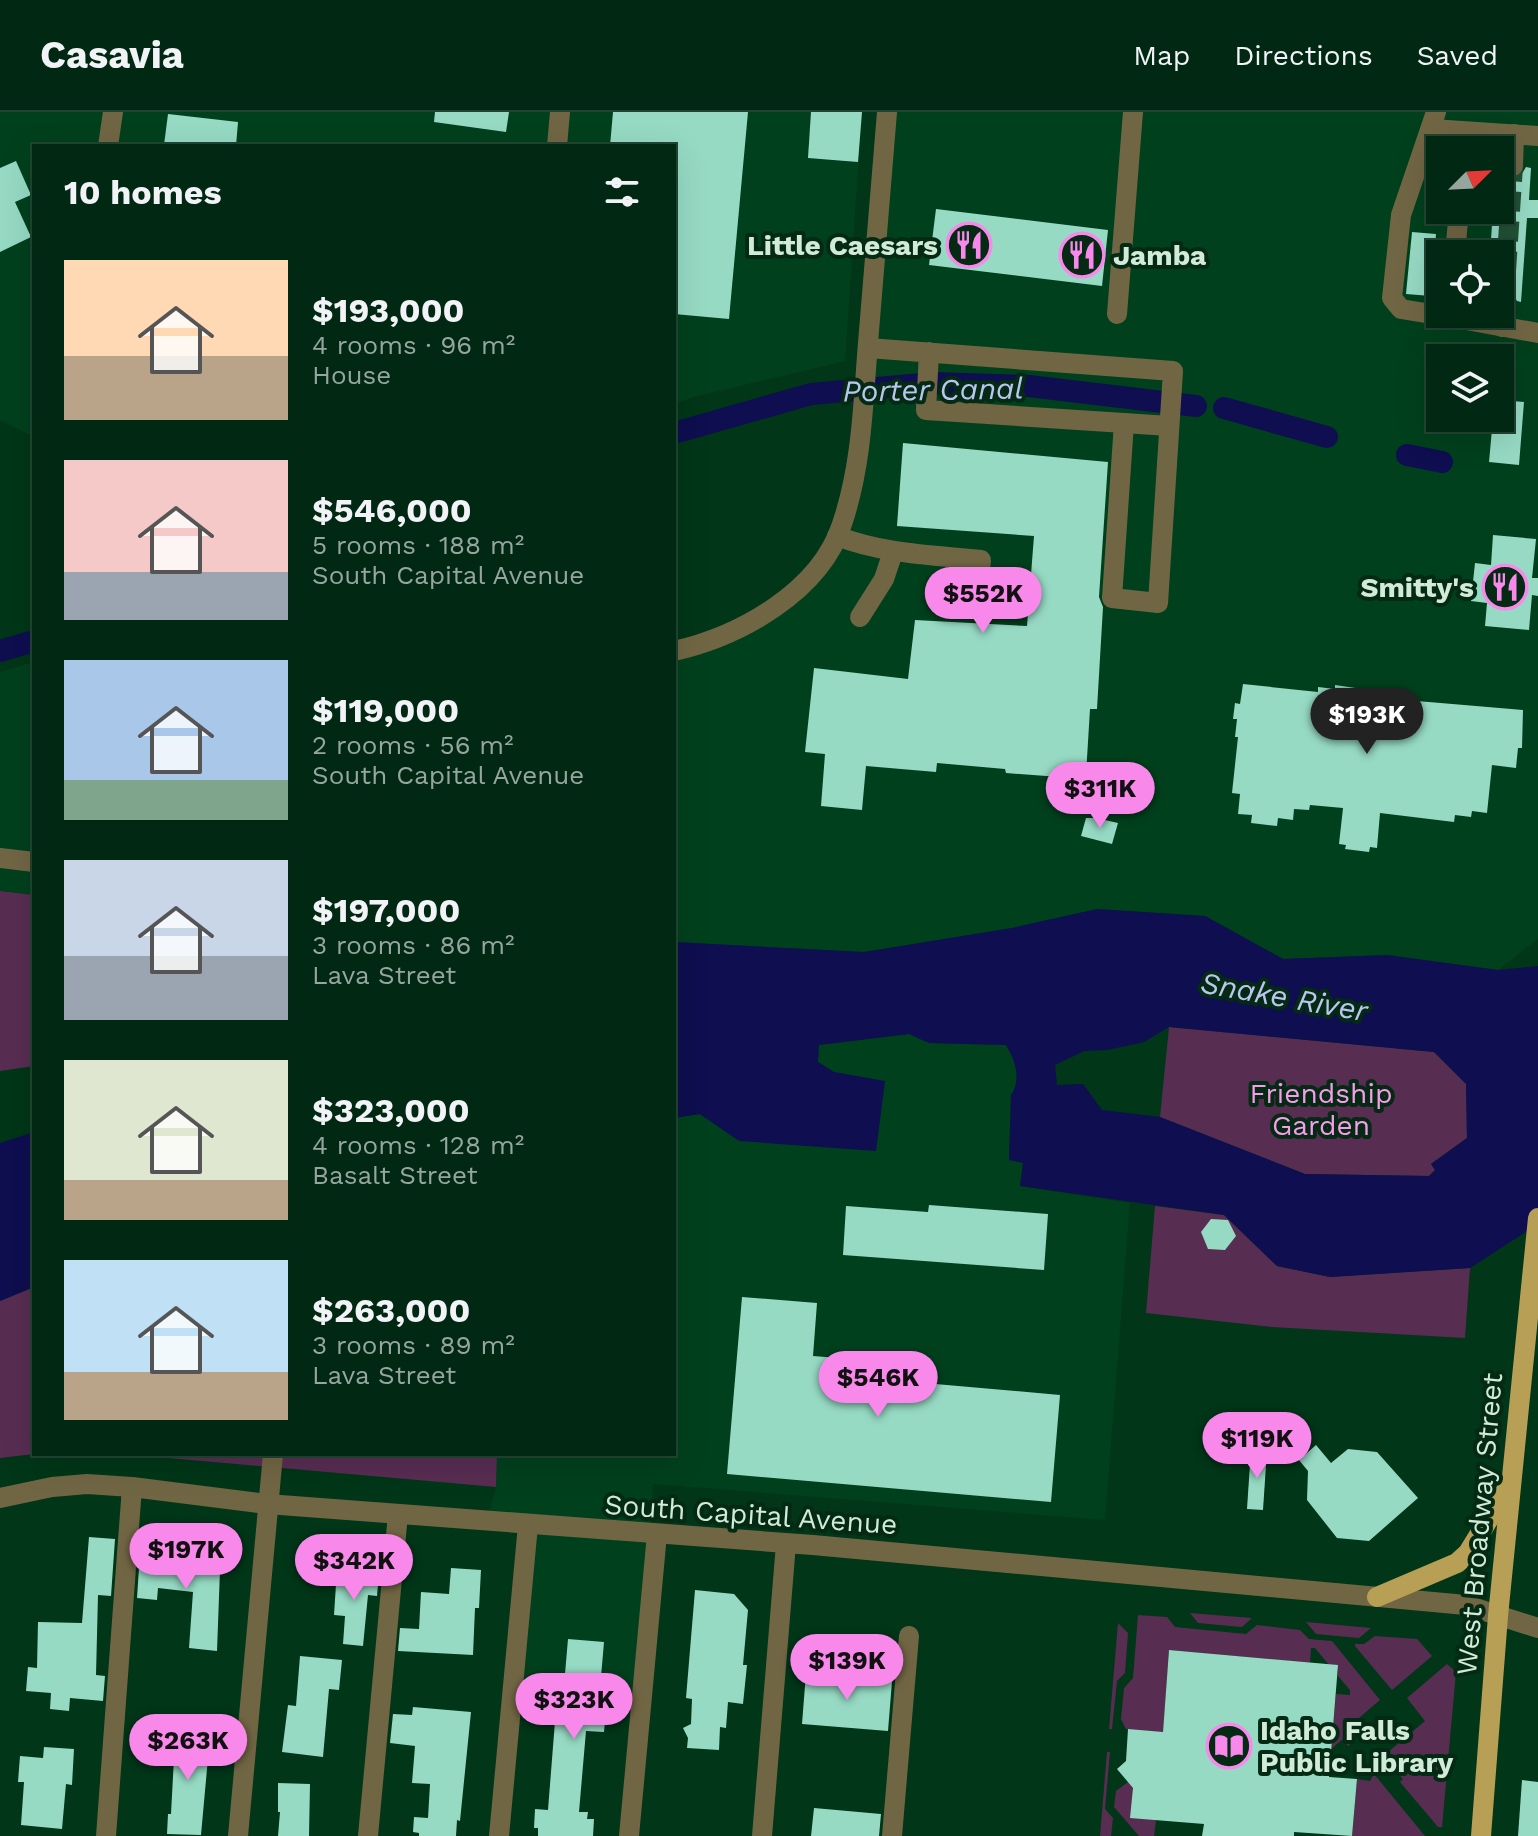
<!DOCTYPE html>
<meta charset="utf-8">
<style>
body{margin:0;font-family:"Work Sans",sans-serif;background:#0f3420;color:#f1f3f6;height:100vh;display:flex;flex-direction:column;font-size:30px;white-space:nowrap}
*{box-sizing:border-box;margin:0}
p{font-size:26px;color:#96a69f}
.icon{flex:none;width:44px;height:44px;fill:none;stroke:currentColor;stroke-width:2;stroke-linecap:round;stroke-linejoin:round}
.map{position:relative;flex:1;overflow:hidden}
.side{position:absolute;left:32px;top:32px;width:644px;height:1312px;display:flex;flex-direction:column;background:#012812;border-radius:0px;box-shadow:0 8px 32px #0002,0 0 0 2px #234432}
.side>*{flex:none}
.needle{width:52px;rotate:66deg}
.tools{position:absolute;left:1426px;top:24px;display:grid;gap:16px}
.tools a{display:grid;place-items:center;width:88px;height:88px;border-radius:0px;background:#012812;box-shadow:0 8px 32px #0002,0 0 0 2px #234432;font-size:40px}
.price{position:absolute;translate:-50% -68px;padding:0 18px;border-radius:28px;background:#f888ea;color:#111;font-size:26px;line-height:52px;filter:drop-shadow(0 2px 4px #0008)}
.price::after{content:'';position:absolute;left:50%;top:48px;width:24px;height:18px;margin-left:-12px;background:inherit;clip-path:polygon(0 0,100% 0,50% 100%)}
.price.current{background:#222;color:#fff}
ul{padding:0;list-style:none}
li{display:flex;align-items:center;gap:24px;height:200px;padding:0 32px}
li span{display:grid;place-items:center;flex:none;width:224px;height:160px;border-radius:0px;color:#555}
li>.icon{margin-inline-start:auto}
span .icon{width:96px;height:96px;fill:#fffc;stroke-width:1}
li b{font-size:34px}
h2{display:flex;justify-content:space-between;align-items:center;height:96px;padding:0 32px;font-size:34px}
header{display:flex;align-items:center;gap:48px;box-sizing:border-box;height:112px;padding:0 40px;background:#012812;border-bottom:2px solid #234432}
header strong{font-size:38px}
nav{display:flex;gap:44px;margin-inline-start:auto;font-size:28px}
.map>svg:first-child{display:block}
</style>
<header>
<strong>Casavia</strong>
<nav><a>Map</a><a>Directions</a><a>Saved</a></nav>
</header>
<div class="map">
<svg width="1538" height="1724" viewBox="0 0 1538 1724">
<rect width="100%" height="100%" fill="#013618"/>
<g fill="#00401d" fill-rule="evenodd">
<path d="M 0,0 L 862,0 L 845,249 L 697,284 L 674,292 L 674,34 L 34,34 L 34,325 L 0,308 Z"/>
<path d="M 890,0 L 1538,0 L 1538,827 L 1498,858 L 1387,843 L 1283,847 L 1205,804 L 1097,797 L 1012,816 L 864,840 L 674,830 L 674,539 L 791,484 L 842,415 ZM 1440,38 L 1500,38 L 1500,98 L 1440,98 ZM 1440,142 L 1500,142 L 1500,202 L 1440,202 ZM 1440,246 L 1500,246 L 1500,306 L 1440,306 Z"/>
<path d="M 34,550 L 34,783 L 0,779 L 0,560 Z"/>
<path d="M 909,922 L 929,931 L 1006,933 L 1015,948 L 1017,975 L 1011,983 L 1009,1047 L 1023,1051 L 1020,1074 L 1130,1091 L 1105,1408 L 653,1372 L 642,1581 L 514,1566 L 528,1413 L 487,1410 L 496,1375 L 497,1342 L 674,1342 L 674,1006 L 700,1002 L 739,1029 L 856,965 L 834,960 L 818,950 L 819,933 Z"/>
</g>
<g fill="#582d52">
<path d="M 0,779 L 34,783 L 34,954 L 0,959 Z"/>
<path d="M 1169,915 L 1434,940 L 1466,972 L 1467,1026 L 1431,1052 L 1435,1058 L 1429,1064 L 1305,1062 L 1160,1005 Z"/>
<path d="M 1155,1094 L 1224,1103 L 1277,1154 L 1330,1165 L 1470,1156 L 1465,1226 L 1272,1215 L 1146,1201 Z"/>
<path d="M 34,1175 L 34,1342 L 0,1346 L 0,1189 Z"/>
<path d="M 120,1342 L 497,1342 L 496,1375 L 146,1344 Z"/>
<path d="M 1190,1501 L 1252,1506 L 1242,1515 L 1198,1511 Z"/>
<path d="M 1138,1503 L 1167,1505 L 1175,1515 L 1246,1522 L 1257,1513 L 1300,1518 L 1309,1527 L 1332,1529 L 1380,1588 L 1346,1617 L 1355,1628 L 1348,1634 L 1343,1627 L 1331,1637 L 1336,1582 L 1350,1583 L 1350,1578 L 1338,1564 L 1338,1553 L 1329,1553 L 1315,1536 L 1311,1536 L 1310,1551 L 1169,1538 L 1163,1622 L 1126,1617 L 1121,1607 L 1124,1576 L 1133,1566 Z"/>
<path d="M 1306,1510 L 1371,1516 L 1359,1526 L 1316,1522 Z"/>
<path d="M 1118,1511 L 1128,1521 L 1125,1561 L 1117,1569 L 1112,1617 L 1109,1617 Z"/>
<path d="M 1375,1524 L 1417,1527 L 1432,1544 L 1392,1578 L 1355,1534 L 1355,1532 L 1364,1532 Z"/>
<path d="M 1447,1552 L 1456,1560 L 1442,1715 L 1438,1715 L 1400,1670 L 1403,1667 L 1388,1650 L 1385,1652 L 1381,1646 L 1425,1609 L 1407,1586 Z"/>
<path d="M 1107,1640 L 1110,1640 L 1105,1697 L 1113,1706 L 1111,1724 L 1100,1724 Z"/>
<path d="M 1374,1662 L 1425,1724 L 1352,1724 L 1357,1667 L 1370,1669 Z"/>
<path d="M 1128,1670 L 1134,1671 L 1156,1708 L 1154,1724 L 1139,1724 L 1114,1695 L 1116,1679 Z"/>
</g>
<g fill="#0e0e50" fill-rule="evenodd">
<path d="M 1097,797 L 1205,804 L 1283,847 L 1387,843 L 1498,858 L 1538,854 L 1538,1112 L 1470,1156 L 1330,1165 L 1277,1154 L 1224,1103 L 1020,1074 L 1023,1051 L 1009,1048 L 1011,983 C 1022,967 1015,948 1006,933 L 929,931 L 909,922 L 819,933 L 818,950 L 834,960 L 885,969 L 876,1039 L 739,1029 L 700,1002 L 674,1006 L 674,830 L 864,840 L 1012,816 ZM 1169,915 L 1434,940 L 1466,972 L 1467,1026 L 1431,1052 L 1435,1058 L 1429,1064 L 1305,1062 L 1160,1005 L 1102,998 L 1083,972 L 1057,973 L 1055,953 L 1084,939 L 1107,938 L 1144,930 Z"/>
<path d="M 34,1020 L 34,1175 L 0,1189 L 0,1031 Z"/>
</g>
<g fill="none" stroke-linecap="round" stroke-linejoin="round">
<g stroke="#0e0e50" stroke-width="22">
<path d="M 1224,296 L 1327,325"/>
<path d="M 674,321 L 811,282 L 933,271 L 1029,274 L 1196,294"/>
<path d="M 1407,343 L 1442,350"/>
<path d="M 0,539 L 34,529"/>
</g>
</g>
<g fill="#96dac4">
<path d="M 435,0 L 509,0 L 506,20 L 434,10 Z"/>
<path d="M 613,0 L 748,0 L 729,207 L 674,202 L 674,34 L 610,34 Z"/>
<path d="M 811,0 L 862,0 L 858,50 L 808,46 Z"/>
<path d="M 168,2 L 238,10 L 236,34 L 164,33 Z"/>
<path d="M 16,49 L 31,83 L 15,90 L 31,125 L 0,140 L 0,56 Z"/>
<path d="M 1500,54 L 1506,65 L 1512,67 L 1520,65 L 1526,55 L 1531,56 L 1529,88 L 1538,88 L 1538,106 L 1527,106 L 1521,190 L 1517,189 L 1511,178 L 1500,177 L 1500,142 L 1490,142 L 1493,98 L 1500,98 Z"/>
<path d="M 936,97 L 1108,118 L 1102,174 L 929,153 Z"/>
<path d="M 1412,120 L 1436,122 L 1431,184 L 1406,182 Z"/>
<path d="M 1500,288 L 1524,290 L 1519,353 L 1489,350 L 1493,306 L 1500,306 Z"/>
<path d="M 903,331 L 1108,350 L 1099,485 L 1103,495 L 1097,597 L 1090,597 L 1086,663 L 1061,661 L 1060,665 L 1006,661 L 1005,657 L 937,651 L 936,660 L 866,654 L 862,698 L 821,694 L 825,642 L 805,640 L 814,556 L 908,567 L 915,508 L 1027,514 L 1034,424 L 897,414 Z"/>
<path d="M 1493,423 L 1536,427 L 1532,466 L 1538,466 L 1538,484 L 1532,483 L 1529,518 L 1485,514 L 1487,491 L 1471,489 L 1475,451 L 1491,453 Z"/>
<path d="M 1243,572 L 1318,580 L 1318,575 L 1335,577 L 1335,573 L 1417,585 L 1417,589 L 1523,598 L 1522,636 L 1518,636 L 1516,656 L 1492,653 L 1487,701 L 1472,699 L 1471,705 L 1455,703 L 1454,710 L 1380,701 L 1377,736 L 1370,735 L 1369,740 L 1345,737 L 1346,733 L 1339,732 L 1343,696 L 1310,693 L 1309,698 L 1294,697 L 1293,708 L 1278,706 L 1277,714 L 1251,711 L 1252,703 L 1238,702 L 1240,682 L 1232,681 L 1238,625 L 1235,625 L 1237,607 L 1233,607 L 1235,591 L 1240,592 Z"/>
<path d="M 1086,706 L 1096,706 L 1118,711 L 1112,732 L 1081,724 Z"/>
<path d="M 929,1093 L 1048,1102 L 1044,1158 L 843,1143 L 846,1094 L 928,1100 Z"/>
<path d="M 1211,1107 L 1228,1108 L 1236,1124 L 1225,1138 L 1208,1137 L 1201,1120 Z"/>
<path d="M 742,1185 L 817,1191 L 813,1244 L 925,1253 L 924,1271 L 1060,1283 L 1051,1390 L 727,1362 Z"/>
<path d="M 1316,1333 L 1331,1351 L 1348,1337 L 1377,1340 L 1418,1386 L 1369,1429 L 1337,1426 L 1307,1388 L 1308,1359 L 1299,1348 Z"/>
<path d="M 1251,1337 L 1267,1338 L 1263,1398 L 1247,1397 Z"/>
<path d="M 89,1425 L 115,1427 L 111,1484 L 98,1483 L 96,1563 L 105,1564 L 103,1589 L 70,1586 L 69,1599 L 50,1597 L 51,1581 L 26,1579 L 28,1555 L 37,1556 L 38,1510 L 82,1511 Z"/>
<path d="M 140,1441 L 215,1447 L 214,1457 L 220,1458 L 217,1539 L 189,1536 L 193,1480 L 158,1476 L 157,1488 L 137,1486 Z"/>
<path d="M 451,1456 L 481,1458 L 479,1496 L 475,1496 L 473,1543 L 398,1539 L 400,1516 L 419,1517 L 421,1480 L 449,1482 Z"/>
<path d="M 337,1457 L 379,1461 L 377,1484 L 368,1483 L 363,1534 L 343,1532 L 345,1504 L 334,1503 Z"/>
<path d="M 695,1478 L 734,1482 L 748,1498 L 743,1553 L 747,1553 L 743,1592 L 728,1590 L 726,1616 L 720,1615 L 719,1638 L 687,1636 L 688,1626 L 683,1616 L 691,1612 L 692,1587 L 686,1586 Z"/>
<path d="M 568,1527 L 604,1530 L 599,1588 L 607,1589 L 604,1620 L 586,1619 L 579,1700 L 588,1700 L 587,1707 L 594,1707 L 593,1724 L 538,1724 L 538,1716 L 534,1716 L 535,1697 L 548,1698 L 557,1584 L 563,1585 Z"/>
<path d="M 1169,1538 L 1338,1553 L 1329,1665 L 1357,1667 L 1352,1724 L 1294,1720 L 1294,1724 L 1202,1724 L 1204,1712 L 1130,1706 L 1133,1676 L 1117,1657 L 1126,1649 L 1128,1617 L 1163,1620 Z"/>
<path d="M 300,1544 L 342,1548 L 339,1578 L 329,1577 L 323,1645 L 282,1640 L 288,1593 L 296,1594 Z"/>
<path d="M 806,1561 L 892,1569 L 888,1619 L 802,1612 Z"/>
<path d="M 413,1595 L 471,1600 L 460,1709 L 457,1708 L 456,1724 L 419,1724 L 419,1721 L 413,1720 L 414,1705 L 428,1706 L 430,1672 L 412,1671 L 415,1634 L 390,1631 L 393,1602 L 412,1603 Z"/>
<path d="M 168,1621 L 210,1624 L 201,1723 L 167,1722 L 168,1702 L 171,1702 L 174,1646 L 166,1645 Z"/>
<path d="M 44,1635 L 74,1637 L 72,1673 L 66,1672 L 62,1717 L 21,1713 L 24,1670 L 18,1670 L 20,1644 L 43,1646 Z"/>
<path d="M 1522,1668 L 1538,1670 L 1538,1724 L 1518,1724 Z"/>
<path d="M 278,1671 L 310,1672 L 309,1724 L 278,1724 L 280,1700 L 278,1700 Z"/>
<path d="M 814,1696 L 881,1702 L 879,1724 L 811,1724 Z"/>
</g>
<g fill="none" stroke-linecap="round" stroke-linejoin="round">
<path stroke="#205135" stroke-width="20" stroke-dasharray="20 10" stroke-linecap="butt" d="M 1504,189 L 1513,54"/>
<g stroke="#716644" stroke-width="20">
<path d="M 1436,0 L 1401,103 L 1392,186 L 1401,197 L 1450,205"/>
<path d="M 1432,17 L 1538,24"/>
<path d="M 108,34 L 113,0"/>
<path d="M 557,34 L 560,0"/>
<path d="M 1513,54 L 1514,22"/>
<path d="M 1455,142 L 1459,98"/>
<path d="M 1117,202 L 1133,0"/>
<path d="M 1450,202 L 1450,205 L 1538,221"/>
<path d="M 1502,215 L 1504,189"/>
<path d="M 868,236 L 1173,259 L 1158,491 L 1112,486 L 1124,311 L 926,298 L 929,240"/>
<path d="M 1124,311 L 1169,314"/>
<path d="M 837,424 C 883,442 932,443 981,448 L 977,492"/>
<path d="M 860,505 L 884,467 L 893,440"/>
<path d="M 674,539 C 740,524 820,480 842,412 C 862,353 863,292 868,231 C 874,154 880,77 887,0"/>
<path d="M 0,746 L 34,750"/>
<path d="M 0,1386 L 52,1375 L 87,1372 L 132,1375 L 267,1392 L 813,1433 L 1466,1493 L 1538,1516"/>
<path d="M 106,1724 L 132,1375"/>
<path d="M 238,1724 L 273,1342"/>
<path d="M 368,1724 L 398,1402"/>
<path d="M 499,1724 L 528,1413"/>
<path d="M 629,1724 L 657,1422"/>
<path d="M 762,1724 L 786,1432"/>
<path d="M 892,1724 L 909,1524"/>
</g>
<g stroke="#b79f56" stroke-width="20">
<path d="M 1377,1485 L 1457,1451 L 1468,1441 L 1507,1377"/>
<path d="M 1481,1724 L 1498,1504 L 1538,1106"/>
</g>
</g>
<defs>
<g id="restaurant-ring" transform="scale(2.3)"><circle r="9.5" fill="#042a13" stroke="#f888ea" stroke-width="1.5"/><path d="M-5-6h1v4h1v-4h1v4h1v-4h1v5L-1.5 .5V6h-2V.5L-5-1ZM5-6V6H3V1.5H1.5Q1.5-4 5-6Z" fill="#f888ea"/></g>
<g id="library-ring" transform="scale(2.3)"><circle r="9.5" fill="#042a13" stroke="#f888ea" stroke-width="1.5"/><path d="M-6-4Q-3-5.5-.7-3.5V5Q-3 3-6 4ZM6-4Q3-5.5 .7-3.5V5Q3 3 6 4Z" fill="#f888ea"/></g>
</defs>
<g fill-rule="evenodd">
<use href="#restaurant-ring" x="969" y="133"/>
<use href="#restaurant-ring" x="1082" y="143"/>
<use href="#restaurant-ring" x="1505" y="475"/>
<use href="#library-ring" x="1229" y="1634"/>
</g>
<g text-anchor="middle" stroke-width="8" stroke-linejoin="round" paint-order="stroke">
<g font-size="28" font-weight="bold" fill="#d2ebd8" stroke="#042a13" text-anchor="end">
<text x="938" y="143">Little Caesars</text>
<text x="1113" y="153" text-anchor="start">Jamba</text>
<text x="1474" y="485">Smitty's</text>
<text x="1260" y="1628" text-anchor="start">Idaho Falls<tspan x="1260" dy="32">Public Library</tspan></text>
</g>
<g font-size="28" fill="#f79cea" stroke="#042a13">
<text x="1321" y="991">Friendship<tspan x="1321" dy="32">Garden</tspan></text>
</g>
<g font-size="28" fill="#d2ebd8" stroke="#042a13">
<text transform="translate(751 1402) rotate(4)" y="10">South Capital Avenue</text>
<text transform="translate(1479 1412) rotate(-85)" y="10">West Broadway Street</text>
</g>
<g font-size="30" font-style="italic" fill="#bac6ef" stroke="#042a13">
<text transform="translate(933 278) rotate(-1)" y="10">Porter Canal</text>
<text transform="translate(1284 885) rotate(10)" y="10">Snake River</text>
</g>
</g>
</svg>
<div class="tools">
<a><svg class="needle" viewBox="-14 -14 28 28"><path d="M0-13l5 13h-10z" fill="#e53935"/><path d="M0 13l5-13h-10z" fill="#96a69f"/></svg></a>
<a><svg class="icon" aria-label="locate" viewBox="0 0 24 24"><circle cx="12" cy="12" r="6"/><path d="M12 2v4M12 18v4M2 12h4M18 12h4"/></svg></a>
<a><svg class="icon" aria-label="layers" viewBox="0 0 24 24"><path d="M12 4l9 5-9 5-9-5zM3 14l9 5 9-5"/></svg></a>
</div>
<b class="price" style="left:983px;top:523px">$552K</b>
<b class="price current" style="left:1367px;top:644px">$193K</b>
<b class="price" style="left:1100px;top:718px">$311K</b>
<b class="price" style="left:878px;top:1307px">$546K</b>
<b class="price" style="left:1257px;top:1368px">$119K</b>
<b class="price" style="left:186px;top:1479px">$197K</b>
<b class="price" style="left:354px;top:1490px">$342K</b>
<b class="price" style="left:847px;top:1590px">$139K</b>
<b class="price" style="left:574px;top:1629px">$323K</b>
<b class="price" style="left:188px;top:1670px">$263K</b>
<section class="side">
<h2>10 homes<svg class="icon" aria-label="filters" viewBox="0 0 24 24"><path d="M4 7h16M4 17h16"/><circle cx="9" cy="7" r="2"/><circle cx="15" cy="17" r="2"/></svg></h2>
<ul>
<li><span style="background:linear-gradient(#ffd9b3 60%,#b9a48a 0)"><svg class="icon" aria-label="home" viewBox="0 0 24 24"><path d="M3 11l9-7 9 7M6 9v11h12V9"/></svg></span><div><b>$193,000</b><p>4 rooms · 96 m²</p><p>House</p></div></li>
<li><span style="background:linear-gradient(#f6c9c9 70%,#9aa5b1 0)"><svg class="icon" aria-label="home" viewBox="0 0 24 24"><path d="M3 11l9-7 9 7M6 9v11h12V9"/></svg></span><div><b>$546,000</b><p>5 rooms · 188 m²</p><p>South Capital Avenue</p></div></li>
<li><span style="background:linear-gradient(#a9c7e8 75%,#7fa58c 0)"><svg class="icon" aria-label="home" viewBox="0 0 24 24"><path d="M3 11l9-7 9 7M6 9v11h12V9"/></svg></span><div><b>$119,000</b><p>2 rooms · 56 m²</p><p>South Capital Avenue</p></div></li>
<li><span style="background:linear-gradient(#c9d6e8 60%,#9aa5b1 0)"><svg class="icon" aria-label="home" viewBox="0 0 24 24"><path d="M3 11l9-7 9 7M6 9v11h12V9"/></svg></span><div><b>$197,000</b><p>3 rooms · 86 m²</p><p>Lava Street</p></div></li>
<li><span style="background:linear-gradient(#dfe7d0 75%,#b9a48a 0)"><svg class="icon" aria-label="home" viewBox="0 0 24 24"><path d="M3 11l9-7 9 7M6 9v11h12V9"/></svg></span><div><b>$323,000</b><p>4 rooms · 128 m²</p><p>Basalt Street</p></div></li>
<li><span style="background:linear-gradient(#bfe0f5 70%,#b9a48a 0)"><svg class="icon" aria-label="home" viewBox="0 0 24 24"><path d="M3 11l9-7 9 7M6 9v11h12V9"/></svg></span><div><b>$263,000</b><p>3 rooms · 89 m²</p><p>Lava Street</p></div></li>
</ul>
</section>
</div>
